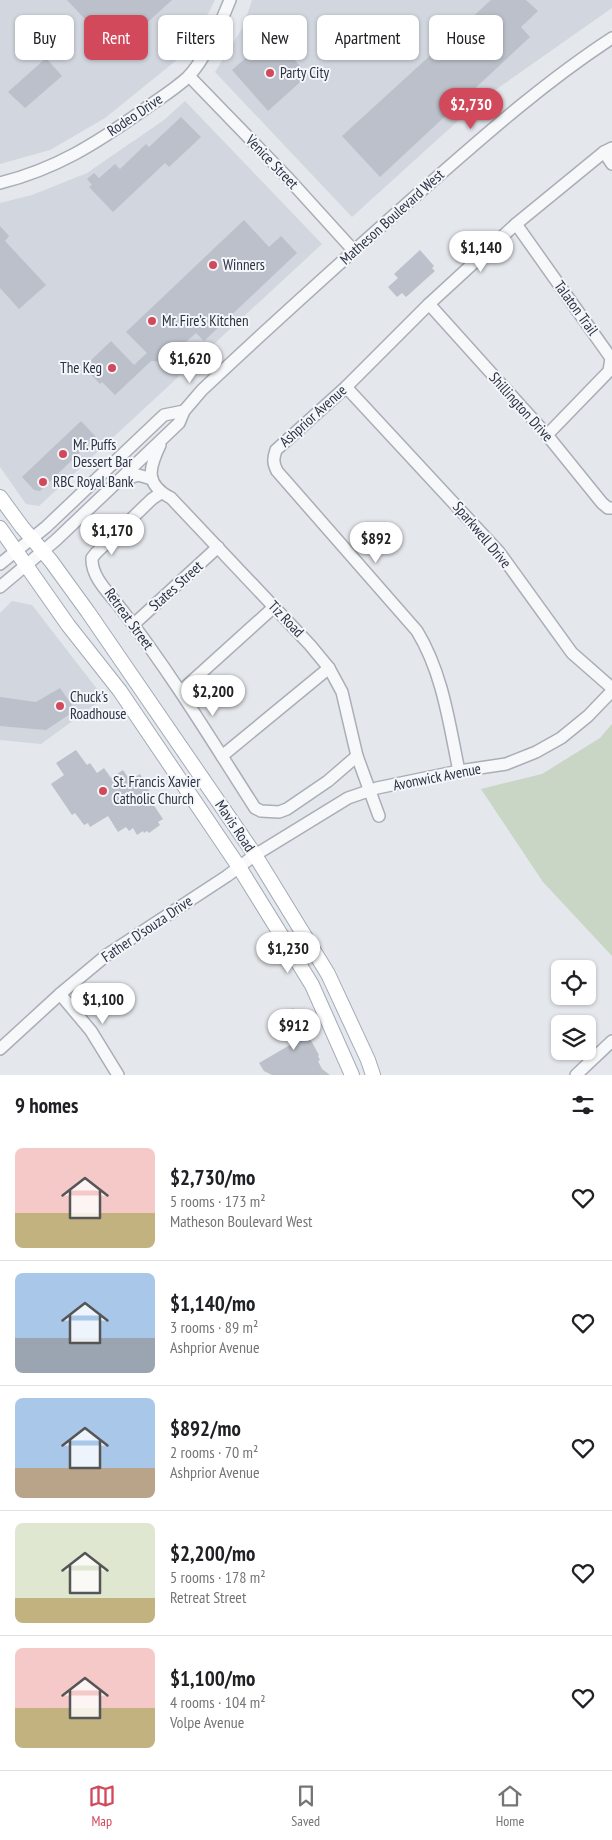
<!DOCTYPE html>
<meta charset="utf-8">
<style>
body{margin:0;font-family:"PT Sans Narrow",sans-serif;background:#f6f6f6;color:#202124;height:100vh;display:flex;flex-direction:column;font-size:19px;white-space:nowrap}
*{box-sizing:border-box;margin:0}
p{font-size:16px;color:#757577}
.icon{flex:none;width:28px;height:28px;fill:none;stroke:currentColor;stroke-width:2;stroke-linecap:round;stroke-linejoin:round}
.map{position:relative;height:1075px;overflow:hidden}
.panel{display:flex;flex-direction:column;background:#fff;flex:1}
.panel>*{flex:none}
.banner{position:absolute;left:15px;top:15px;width:582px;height:45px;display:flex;gap:10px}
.tools{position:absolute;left:551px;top:960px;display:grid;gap:10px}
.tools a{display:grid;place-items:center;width:45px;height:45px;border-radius:8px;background:#fff;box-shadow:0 1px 4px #0004;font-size:25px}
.price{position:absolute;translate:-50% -42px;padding:0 11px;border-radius:18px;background:#fff;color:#222;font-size:16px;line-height:32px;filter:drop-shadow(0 1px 2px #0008)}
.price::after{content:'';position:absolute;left:50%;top:30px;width:15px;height:11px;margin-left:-8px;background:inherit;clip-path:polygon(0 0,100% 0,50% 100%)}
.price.on{background:#d1495b;color:#fff}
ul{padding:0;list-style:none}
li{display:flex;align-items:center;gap:15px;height:125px;padding:0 15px}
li+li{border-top:1px solid #e0e0e0}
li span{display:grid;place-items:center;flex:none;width:140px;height:100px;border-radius:8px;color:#555}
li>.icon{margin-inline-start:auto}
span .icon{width:60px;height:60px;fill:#fffc;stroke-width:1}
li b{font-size:21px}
h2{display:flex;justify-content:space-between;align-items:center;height:60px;padding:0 15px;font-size:21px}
.chip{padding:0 18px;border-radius:8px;background:#fff;box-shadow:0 1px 4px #0004;font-size:18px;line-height:45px}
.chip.on{background:#d1495b;color:#fff}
.menu{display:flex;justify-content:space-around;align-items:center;height:70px;border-top:1px solid #e0e0e0;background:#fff;font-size:14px;color:#757577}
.menu a{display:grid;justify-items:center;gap:2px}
.menu .on{color:#d1495b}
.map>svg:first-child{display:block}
</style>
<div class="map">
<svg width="612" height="1075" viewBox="0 0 612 1075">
<rect width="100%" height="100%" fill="#e4e7ec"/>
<g fill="#d2d6de">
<path d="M 0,0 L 215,0 L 209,12 L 178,59 L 105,118 L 50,150 L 0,164 Z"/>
<path d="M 252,0 L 612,0 L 612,8 L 481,100 L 352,217 L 215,72 L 243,27 Z"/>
<path d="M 185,101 L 322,244 L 39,506 L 26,504 L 0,467 L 0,203 L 32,195 L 87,173 L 164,120 Z"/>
<path d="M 12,601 L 32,605 L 104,698 L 41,744 L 0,740 L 0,613 Z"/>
</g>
<path fill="#c9d6c5" d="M 612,724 L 612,956 L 543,882 L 481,789 L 542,774 L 600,738 Z"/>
<g fill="#bbc0ca">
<path d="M 67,0 L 172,0 L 116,51 L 112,48 L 110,51 L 96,35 L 98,33 Z"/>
<path d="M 491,0 L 526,0 L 538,11 L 521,27 L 530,37 L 380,177 L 342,136 Z"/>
<path d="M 272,35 L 308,75 L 268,111 L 232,70 Z"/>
<path d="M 46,58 L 62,76 L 25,108 L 8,92 Z"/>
<path d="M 181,117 L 201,137 L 169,167 L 165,163 L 113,212 L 89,187 L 92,185 L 87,179 L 94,173 L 99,178 L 115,164 L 120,169 L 146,144 L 149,147 Z"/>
<path d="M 244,220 L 269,247 L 281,236 L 297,253 L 204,341 L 196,333 L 163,362 L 151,361 L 115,395 L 102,382 L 100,384 L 84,367 L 111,341 L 134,365 L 147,353 L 126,332 Z"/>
<path d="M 0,226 L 9,236 L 5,241 L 46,285 L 19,309 L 0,288 Z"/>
<path d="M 420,250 L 434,266 L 432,268 L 435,271 L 406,297 L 402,293 L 397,297 L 388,287 L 398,278 L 394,274 Z"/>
<path d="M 81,421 L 96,437 L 40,491 L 34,490 L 22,477 Z"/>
<path d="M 60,688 L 74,708 L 68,712 L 70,714 L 46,730 L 0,726 L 0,697 L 36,702 Z"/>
<path d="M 76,750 L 87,765 L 90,763 L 97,773 L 104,768 L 111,778 L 123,770 L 130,780 L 140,774 L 154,799 L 151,801 L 163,819 L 158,822 L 160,825 L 149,833 L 147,831 L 144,833 L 143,831 L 137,835 L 133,828 L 129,831 L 126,827 L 118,832 L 108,816 L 90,827 L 88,823 L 84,825 L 75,813 L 72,815 L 51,784 L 64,775 L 56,763 Z"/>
<path d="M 293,1008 L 319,1055 L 318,1056 L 320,1060 L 318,1061 L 322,1069 L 330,1075 L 272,1075 L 264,1071 L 259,1063 L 290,1045 L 278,1023 L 281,1021 L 279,1017 L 280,1010 L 288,1011 Z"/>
</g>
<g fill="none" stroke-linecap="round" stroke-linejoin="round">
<g stroke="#a9aeb7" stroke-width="14">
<g id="minor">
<path d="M 189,76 L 286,176 L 354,251"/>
<path d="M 604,152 L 612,164"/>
<path d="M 0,183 C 56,169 95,144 142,111 C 157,100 174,90 188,77 C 206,58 220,25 230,0"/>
<path d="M 516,224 L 611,358 L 609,371 L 547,435"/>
<path d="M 429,304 L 547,435 L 602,503 L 608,508 L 612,508"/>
<path d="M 346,387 L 499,552 L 572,653 L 612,688"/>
<path d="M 160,445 C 149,468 144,484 171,498 L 310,645 L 329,668 L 342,692 L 357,756 L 379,816"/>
<path d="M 123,480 L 138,475 L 152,479"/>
<path d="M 161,493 L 152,499 L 96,553 L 92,558 C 91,578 111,595 122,610 C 171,673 212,741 255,808 L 261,811 L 279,812 L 287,809 L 328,781 L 357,756"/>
<path d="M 0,564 L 46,527 L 164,415 L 184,411"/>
<path d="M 0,587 L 56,540 L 179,423 L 184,411 L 202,390 C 271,325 341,262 412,199 C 476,143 540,85 612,38"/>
<path d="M 134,624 L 218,547"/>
<path d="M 181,691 L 274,607"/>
<path d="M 222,756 L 329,668"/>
<path d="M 459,771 C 449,723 443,674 417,631 L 277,471 C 273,463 273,459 276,450 L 346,387 L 429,304 L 516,224 L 604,152 L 612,148"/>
<path d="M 60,994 L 91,1031 L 118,1075"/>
<path d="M 0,1049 L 60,994 L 108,954 L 227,876 L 255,855 L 348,798 L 377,788 L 459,771 L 506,764 L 536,752 L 561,738 L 588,716 L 612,691"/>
<path d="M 576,1075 L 612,1041"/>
</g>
</g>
<g stroke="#a3abb8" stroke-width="16">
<g id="major">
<path d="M 0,497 L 22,527 L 51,561 L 88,612 L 255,855 L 328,974 L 368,1060 L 373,1075"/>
<path d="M 0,528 L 68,625 L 120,691 L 239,867 L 312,985 L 352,1075"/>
</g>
</g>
<use href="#minor" stroke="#f7f8fa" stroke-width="11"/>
<use href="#major" stroke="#fff" stroke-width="14"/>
</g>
<g fill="#d1495b" stroke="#f4f6f9" stroke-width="2">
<circle cx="270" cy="73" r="5"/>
<circle cx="213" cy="265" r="5"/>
<circle cx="152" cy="321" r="5"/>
<circle cx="112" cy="368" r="5"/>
<circle cx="63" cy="454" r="5"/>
<circle cx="43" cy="482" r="5"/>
<circle cx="60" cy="706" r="5"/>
<circle cx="103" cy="791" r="5"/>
</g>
<g text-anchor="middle" stroke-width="4" stroke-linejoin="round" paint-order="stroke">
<g font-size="15" fill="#2b3445" stroke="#f4f6f9" text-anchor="start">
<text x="280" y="78">Party City</text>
<text x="223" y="270">Winners</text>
<text x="162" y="326">Mr. Fire’s Kitchen</text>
<text x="102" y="373" text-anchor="end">The Keg</text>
<text x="73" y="450">Mr. Puffs<tspan x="73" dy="17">Dessert Bar</tspan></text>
<text x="53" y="487">RBC Royal Bank</text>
<text x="70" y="702">Chuck's<tspan x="70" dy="17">Roadhouse</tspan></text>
<text x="113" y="787">St. Francis Xavier<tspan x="113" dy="17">Catholic Church</tspan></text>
</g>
<g font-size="15" fill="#2b3445" stroke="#f4f6f9">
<text transform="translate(135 115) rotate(-34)" y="5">Rodeo Drive</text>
<text transform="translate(272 162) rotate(46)" y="5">Venice Street</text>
<text transform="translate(392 217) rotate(-42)" y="5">Matheson Boulevard West</text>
<text transform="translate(576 308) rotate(54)" y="5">Talaton Trail</text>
<text transform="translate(521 407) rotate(48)" y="5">Shillington Drive</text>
<text transform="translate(313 416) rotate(-42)" y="5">Ashprior Avenue</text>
<text transform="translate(482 535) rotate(50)" y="5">Sparkwell Drive</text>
<text transform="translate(176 586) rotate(-42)" y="5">States Street</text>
<text transform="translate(129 619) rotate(54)" y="5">Retreat Street</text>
<text transform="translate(286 619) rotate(46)" y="5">Tiz Road</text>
<text transform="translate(437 777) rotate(-11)" y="5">Avonwick Avenue</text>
<text transform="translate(235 826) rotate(56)" y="5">Mavis Road</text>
<text transform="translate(147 929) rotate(-34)" y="5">Father D'souza Drive</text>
</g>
</g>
</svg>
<div class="tools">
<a><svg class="icon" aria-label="locate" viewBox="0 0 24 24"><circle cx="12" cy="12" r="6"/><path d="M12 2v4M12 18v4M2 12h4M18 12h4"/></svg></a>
<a><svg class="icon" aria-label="layers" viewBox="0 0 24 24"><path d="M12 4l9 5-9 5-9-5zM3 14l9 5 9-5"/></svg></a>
</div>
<b class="price on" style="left:471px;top:130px">$2,730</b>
<b class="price" style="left:481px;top:273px">$1,140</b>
<b class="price" style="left:190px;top:384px">$1,620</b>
<b class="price" style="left:112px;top:556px">$1,170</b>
<b class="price" style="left:376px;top:564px">$892</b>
<b class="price" style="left:213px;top:717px">$2,200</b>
<b class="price" style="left:288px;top:974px">$1,230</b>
<b class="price" style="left:103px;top:1025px">$1,100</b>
<b class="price" style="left:294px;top:1051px">$912</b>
<div class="banner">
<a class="chip">Buy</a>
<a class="chip on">Rent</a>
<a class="chip">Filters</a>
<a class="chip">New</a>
<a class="chip">Apartment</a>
<a class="chip">House</a>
</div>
</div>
<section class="panel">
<h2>9 homes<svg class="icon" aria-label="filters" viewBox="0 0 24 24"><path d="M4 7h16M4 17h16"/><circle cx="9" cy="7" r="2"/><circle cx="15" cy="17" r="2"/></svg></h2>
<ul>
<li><span style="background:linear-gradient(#f6c9c9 65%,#c2b280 0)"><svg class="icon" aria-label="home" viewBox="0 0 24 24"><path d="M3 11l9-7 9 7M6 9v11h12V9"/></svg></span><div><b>$2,730/mo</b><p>5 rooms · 173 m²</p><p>Matheson Boulevard West</p></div><svg class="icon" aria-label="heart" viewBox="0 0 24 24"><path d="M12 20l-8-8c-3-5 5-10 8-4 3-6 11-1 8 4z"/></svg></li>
<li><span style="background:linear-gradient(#a9c7e8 65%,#9aa5b1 0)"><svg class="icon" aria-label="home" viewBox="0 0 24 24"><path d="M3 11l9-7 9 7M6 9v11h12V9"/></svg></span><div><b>$1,140/mo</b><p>3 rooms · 89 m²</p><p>Ashprior Avenue</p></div><svg class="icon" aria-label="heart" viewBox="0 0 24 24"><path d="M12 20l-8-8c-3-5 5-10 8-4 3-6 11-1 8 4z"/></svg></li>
<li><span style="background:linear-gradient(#a9c7e8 70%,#b9a48a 0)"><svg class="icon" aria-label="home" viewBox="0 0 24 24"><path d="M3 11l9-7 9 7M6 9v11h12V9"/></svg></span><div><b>$892/mo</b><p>2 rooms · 70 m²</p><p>Ashprior Avenue</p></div><svg class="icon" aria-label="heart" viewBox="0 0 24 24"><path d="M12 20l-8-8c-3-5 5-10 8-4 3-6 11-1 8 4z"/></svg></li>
<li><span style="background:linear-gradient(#dfe7d0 75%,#c2b280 0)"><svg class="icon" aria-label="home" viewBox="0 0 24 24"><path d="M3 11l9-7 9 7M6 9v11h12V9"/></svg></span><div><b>$2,200/mo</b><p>5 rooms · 178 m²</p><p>Retreat Street</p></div><svg class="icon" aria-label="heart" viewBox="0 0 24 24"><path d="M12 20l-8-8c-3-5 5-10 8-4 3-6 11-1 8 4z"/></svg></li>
<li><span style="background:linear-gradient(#f6c9c9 60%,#c2b280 0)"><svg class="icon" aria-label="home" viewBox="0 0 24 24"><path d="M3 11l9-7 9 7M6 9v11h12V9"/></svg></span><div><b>$1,100/mo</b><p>4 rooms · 104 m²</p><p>Volpe Avenue</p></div><svg class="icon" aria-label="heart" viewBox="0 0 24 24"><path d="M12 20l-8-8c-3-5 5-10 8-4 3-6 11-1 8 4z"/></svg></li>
</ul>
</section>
<nav class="menu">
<a class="on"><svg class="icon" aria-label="map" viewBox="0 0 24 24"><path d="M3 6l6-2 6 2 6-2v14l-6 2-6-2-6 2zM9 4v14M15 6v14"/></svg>Map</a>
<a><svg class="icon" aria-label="saved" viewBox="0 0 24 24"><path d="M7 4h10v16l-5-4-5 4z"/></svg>Saved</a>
<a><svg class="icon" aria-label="home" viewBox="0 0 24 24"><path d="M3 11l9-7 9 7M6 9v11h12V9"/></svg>Home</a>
</nav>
